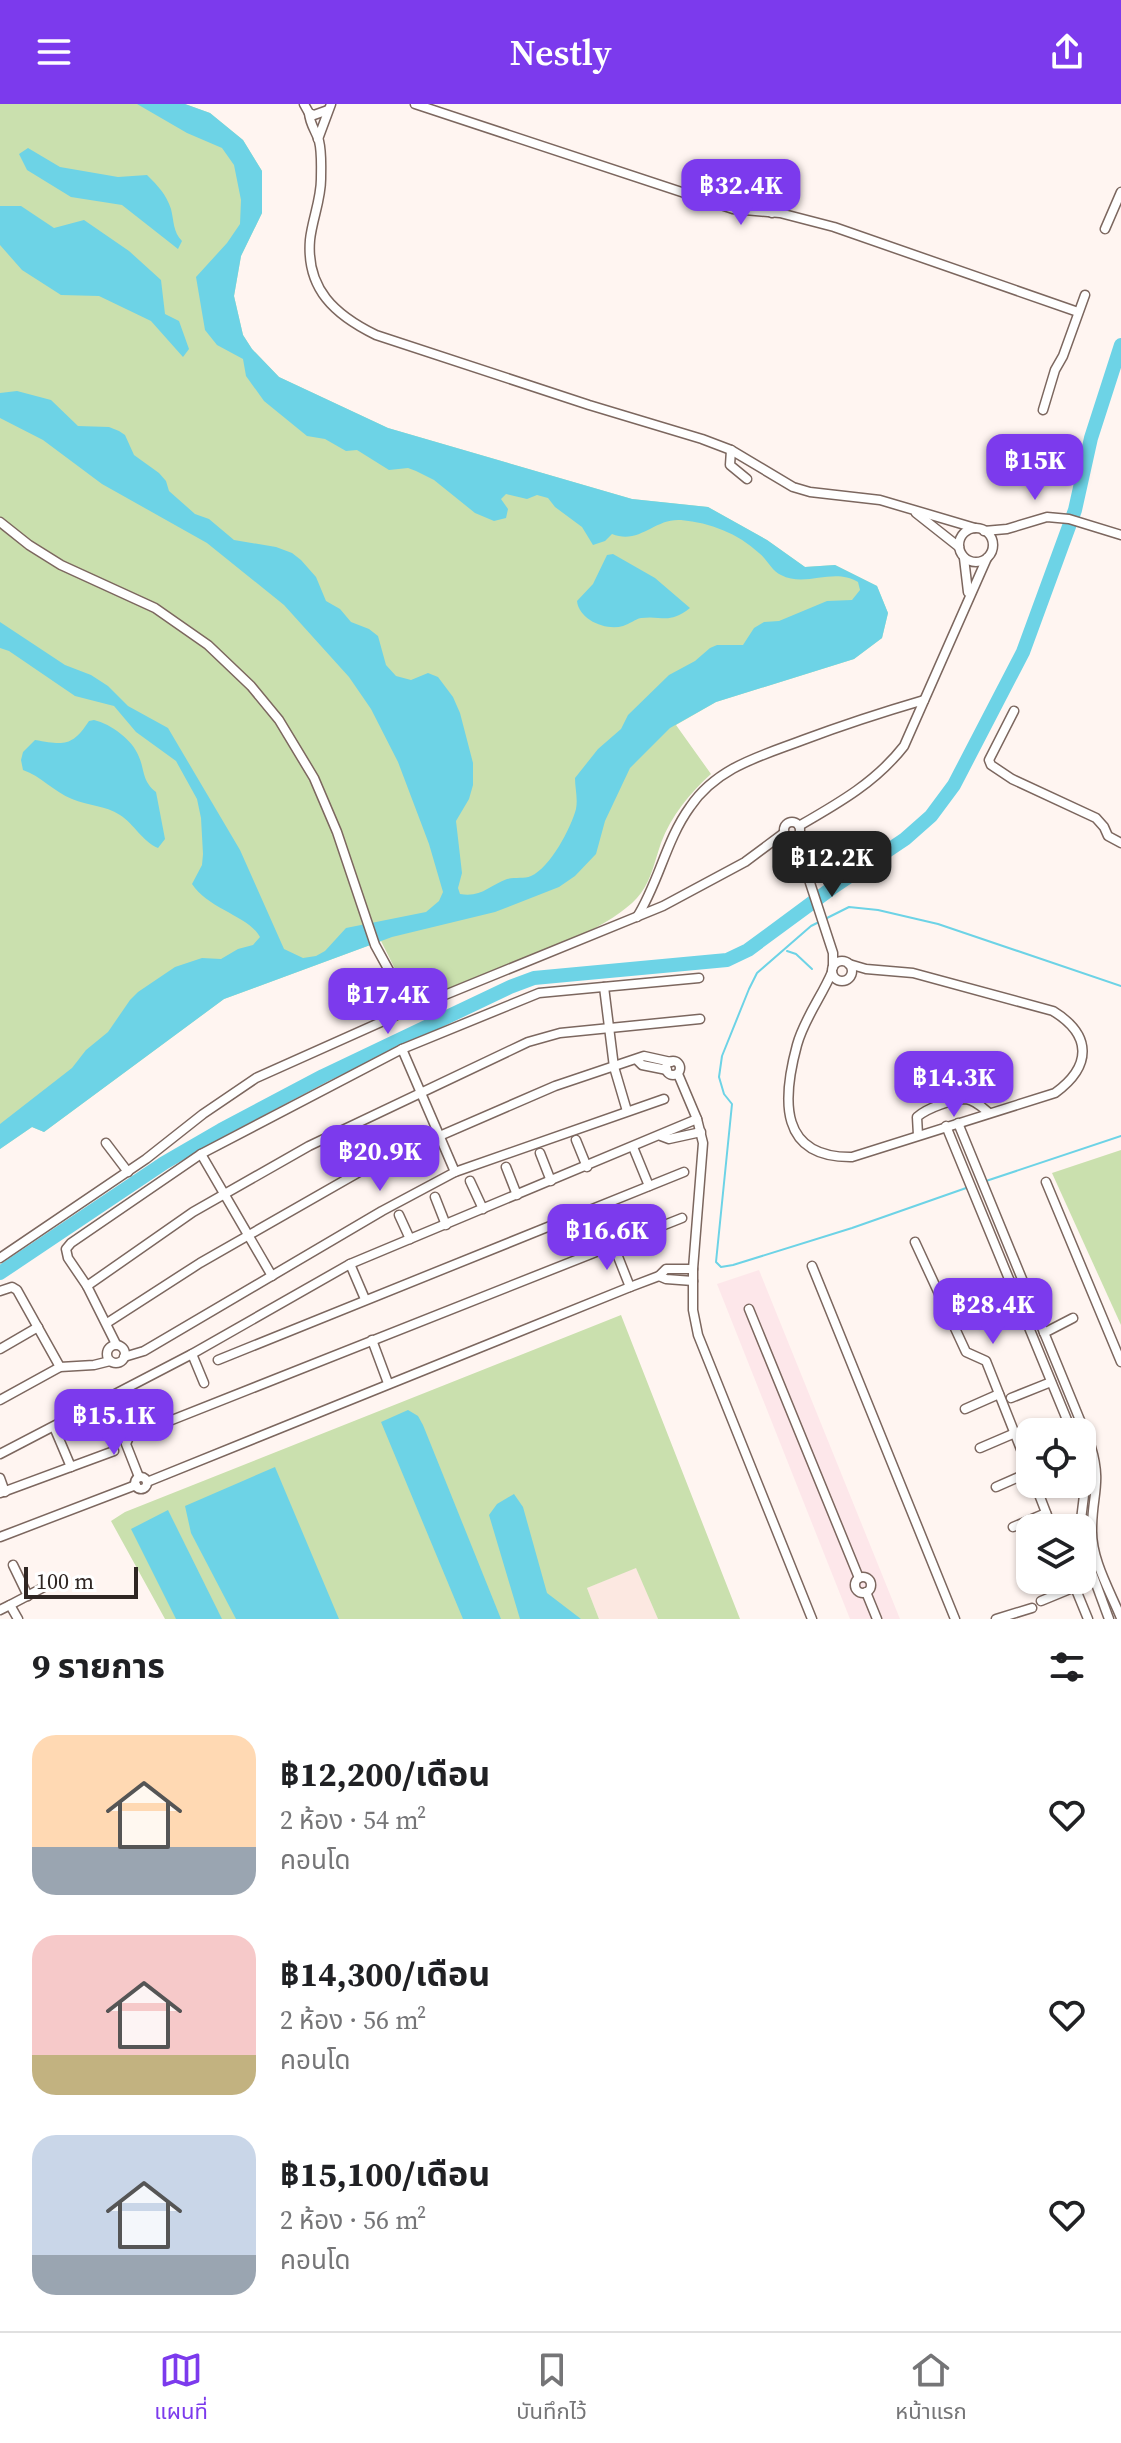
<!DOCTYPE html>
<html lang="th">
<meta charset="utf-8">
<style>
body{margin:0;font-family:"Source Serif 4","Noto Sans Thai",serif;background:#f2f2f2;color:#202124;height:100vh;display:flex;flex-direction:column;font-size:30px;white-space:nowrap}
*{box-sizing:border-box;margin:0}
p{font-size:26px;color:#757577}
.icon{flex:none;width:44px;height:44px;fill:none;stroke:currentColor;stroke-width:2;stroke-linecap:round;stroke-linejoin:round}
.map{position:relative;height:1515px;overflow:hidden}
.side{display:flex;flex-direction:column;background:#fff;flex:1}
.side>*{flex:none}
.buttons{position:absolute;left:1016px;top:1314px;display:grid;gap:16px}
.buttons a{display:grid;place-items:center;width:80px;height:80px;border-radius:16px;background:#fff;box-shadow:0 2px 6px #0004;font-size:40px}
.scale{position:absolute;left:24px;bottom:20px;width:114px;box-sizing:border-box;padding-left:8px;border:4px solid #2f2623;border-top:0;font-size:22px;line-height:28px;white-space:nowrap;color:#2f2623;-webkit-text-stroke:6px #fff;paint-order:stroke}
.price{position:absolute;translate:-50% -68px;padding:0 18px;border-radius:16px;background:#7c3aed;color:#fff;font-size:26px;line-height:52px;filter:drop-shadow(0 2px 4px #0008)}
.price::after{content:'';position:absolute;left:50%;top:48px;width:24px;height:18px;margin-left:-12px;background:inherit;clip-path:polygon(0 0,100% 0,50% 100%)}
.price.active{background:#222;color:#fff}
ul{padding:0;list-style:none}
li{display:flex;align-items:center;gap:24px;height:200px;padding:0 32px}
li span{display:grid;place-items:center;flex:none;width:224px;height:160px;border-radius:24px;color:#555}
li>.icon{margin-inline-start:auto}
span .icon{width:96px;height:96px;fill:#fffc;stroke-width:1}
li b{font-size:34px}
h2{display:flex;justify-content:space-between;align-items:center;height:96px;padding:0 32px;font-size:34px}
header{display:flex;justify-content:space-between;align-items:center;height:104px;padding:0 32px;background:#7c3aed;color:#fff;font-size:36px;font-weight:600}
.menu{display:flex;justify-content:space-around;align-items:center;height:112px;border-top:2px solid #e0e0e0;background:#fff;font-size:22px;color:#757577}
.menu a{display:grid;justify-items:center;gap:4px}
.menu .active{color:#7c3aed}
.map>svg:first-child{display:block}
</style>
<header><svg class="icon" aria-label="menu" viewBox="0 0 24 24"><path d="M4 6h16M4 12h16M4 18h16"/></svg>Nestly<svg class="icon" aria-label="share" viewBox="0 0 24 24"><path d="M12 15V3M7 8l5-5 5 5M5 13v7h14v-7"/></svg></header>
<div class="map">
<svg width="1121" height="1515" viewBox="0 0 1121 1515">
<rect width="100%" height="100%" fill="#fff5f1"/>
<path fill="#fde7ea" d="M 759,1166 L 900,1515 L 850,1515 L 717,1180 Z"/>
<path fill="#fce8e1" d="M 636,1463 L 658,1515 L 599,1515 L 587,1484 Z"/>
<g fill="#cae0ae">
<path d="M 0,0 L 185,0 L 210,9 L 243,36 L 262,67 L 262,109 L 241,152 L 234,192 L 243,231 L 252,245 L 279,273 L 388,324 L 632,395 L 708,403 L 767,436 L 805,463 L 835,461 L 877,482 L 888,509 L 882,534 L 854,555 L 716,598 L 676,621 L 711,670 C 690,689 671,712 661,739 C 655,756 652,774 641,789 C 611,831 479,872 428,892 L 418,894 L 404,883 L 381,837 L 224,895 L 44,1028 L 32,1023 L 0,1045 Z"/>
<path d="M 1121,1046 L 1121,1221 L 1052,1069 Z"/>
<path d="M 621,1211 L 740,1515 L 658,1515 L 636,1464 L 587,1484 L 599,1515 L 165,1515 L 111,1417 L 125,1408 Z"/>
</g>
<g fill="#6dd3e6">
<path d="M 137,0 L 185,0 L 210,9 L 243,36 L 262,67 L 262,109 L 241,152 L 234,192 L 243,231 L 252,245 L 279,273 L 388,324 L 632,395 L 708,403 L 767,436 L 805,463 L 835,461 L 877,482 L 888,509 L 882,534 L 854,555 L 716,598 L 670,624 L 630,664 L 605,717 L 596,750 L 575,772 L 559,783 L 495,808 L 392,833 L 224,895 L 44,1028 L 32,1023 L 0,1045 L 0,1020 L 72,964 L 86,946 L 108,928 L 130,896 L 138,888 L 175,863 L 202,854 L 221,855 L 238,845 L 253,841 L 260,833 C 249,812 208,805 192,780 L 202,761 L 203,750 L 201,714 L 197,695 L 176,657 L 136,628 L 114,602 L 75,592 L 9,547 L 0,544 L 0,518 L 65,561 L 91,571 L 108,582 L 128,602 L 168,624 L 240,746 L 284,845 L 303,854 L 316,852 L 325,847 L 346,824 L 426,808 L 439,797 L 443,788 L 429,740 L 398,658 L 371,605 L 349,573 L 284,501 L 207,439 L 102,380 L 43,336 L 0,314 L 0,289 L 17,287 L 51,296 L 78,322 L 109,323 L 119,327 L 125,331 L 134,351 L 159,369 L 166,377 L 169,387 L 195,410 L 209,415 L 234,436 L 276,443 L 292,449 L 301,456 L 316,473 L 326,497 L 340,505 L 351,518 L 369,525 L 378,532 L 386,561 L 396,572 L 411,576 L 428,569 L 438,573 L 453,593 L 460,609 L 473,659 L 473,681 L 469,695 L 456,717 L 462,769 L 458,784 L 460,790 C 481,794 490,781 507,775 C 515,773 524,775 531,772 C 550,764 571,724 576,705 C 578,695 575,684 575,674 L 598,645 L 621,625 L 628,611 L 669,571 L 695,557 L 710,544 L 717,541 L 743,541 L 754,524 L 764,518 L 779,517 L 827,497 L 852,496 L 860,486 L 858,478 C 833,463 806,484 781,471 C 772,467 767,455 759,449 C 737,429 711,419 681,416 C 654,414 640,441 612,430 L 605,437 L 593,441 L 582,423 L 555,403 L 548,394 L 537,391 L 527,395 L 506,390 L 501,395 L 508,405 L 506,414 L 494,417 L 475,409 L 434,376 L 416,367 L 408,364 L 389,366 L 357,346 L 346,347 L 325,335 L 307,332 L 264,297 L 246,272 L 243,255 L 217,241 L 205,226 L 196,173 L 227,139 L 240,120 L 241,96 L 234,61 L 222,44 L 187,29 Z"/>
<path d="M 28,44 L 60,63 L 118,73 L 147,71 C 158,82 166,90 171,105 C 174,117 173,128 182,137 L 178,145 L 122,101 L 71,93 L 27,66 L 19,50 Z"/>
<path d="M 0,102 L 21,102 L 54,124 L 84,116 L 129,147 L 161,176 L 165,210 L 179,217 L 189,245 L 183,253 L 151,217 L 99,192 L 61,191 L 22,166 L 0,141 Z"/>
<path d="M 613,450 L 655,474 L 690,504 C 668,521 663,511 641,514 C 635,515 630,520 623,522 C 606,527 579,516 577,497 L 593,480 L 607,451 Z"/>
<path d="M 94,616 C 111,620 133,636 139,653 C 145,667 142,677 156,688 L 165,735 L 158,744 C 143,738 134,720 120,711 C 105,701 88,702 72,695 C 54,688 41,672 23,666 L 21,656 L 23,648 L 35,636 C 64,641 72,643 89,617 Z"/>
<path d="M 408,1306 L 418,1312 L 423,1321 L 501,1515 L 463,1515 L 381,1318 Z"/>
<path d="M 275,1363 L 339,1515 L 236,1515 L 191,1429 L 185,1402 Z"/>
<path d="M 514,1390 L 523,1403 L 547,1489 L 581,1515 L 520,1515 L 489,1411 L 497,1400 Z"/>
<path d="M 168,1406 L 222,1515 L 176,1515 L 131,1425 Z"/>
</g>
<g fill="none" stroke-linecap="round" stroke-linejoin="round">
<g stroke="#6dd3e6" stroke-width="2">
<path d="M 825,815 L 849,803 L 878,806 L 938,820 L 1121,882"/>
<path d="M 819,818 L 811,822 L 757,869 L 749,885 L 722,952 L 719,973 L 724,990 L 732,1000 L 716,1158 L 721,1163 L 733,1161 L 852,1124 L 969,1083"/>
<path d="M 787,847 L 796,850 L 812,865"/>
<path d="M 986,1077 L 1121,1032"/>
</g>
<path stroke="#6dd3e6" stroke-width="14" d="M 0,1169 L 164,1059 L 221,1026 L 323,972 L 510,883 L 534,874 L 727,856 L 748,846 L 832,784 L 905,735 L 931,712 L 954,681 L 1023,548 L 1075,406 L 1091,334 L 1121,241"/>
<g stroke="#7c675f" stroke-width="11">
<g id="street">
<path d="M 304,0 L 309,9 L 314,11 L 328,6"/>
<path d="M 415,0 L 733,105 L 780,109 L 834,123 L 1078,208"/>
<path d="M 309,9 C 310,21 316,27 319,37 C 322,49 321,63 321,75 C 321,96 312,116 310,136 C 306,185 335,211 376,231 L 589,301 L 702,335 L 731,346 L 793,383 L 810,388 L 880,396 L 975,424"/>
<path d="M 318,35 L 331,0"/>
<path d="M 772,109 L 780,86"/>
<path d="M 1105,125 L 1121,88"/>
<path d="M 1043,306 L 1055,266 L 1063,252 L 1085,191"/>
<path d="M 731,346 L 730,361 L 747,375"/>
<path d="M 916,409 L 959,443"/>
<path d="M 0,418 L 29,441 L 61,461 L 155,504 L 208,541 L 251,582 L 279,616 L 314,674 L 337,728 L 375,841 L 403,892 L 422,900"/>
<circle cx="976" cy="441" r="17"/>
<path d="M 984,427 L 1007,425 L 1047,413 L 1069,415 L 1121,431"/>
<path d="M 964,454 L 968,488"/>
<path d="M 1014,607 L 989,656 L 991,661 L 1012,675 L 1096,714 L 1104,723 L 1108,732 L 1121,739"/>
<circle cx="792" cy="726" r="8"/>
<path d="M 799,722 C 839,699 876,678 904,642 L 987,454"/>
<path d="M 795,733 L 833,849 L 833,863"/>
<path d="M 637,813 C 659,778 666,736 690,703 C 717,663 761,652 803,636 C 843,621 883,608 924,596"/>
<circle cx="842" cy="867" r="10"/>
<path d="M 832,868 C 822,892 804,915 797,941 C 782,996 779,1054 852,1053 L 1055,989 C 1092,962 1092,931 1053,907 L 913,869 L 866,865 L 849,860"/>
<path d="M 604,883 L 614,963 L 627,1007"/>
<path d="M 402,945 L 455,1068"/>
<path d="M 637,956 L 642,961 L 667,966"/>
<circle cx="673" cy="964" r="7"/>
<path d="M 678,970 L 697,1015 L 703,1039 L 693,1165 L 693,1206 L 698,1231 L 812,1515"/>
<path d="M 958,1019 L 1091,1343 C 1102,1379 1092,1391 1092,1425 C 1091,1455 1110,1487 1121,1514"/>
<path d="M 946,1022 L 1072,1328"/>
<path d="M 918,1031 L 917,1013 C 927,1004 953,995 966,995 C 975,996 983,1004 989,1009"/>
<path d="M 661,1032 L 669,1035 L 701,1028"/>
<path d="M 576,1036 L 587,1063"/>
<path d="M 106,1039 L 128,1068"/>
<path d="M 633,1043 L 649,1082"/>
<path d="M 540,1049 L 551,1077"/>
<path d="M 201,1050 L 272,1172"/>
<path d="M 506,1063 L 517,1091"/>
<path d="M 470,1077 L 483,1105"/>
<path d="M 1046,1078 L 1121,1258"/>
<path d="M 435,1093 L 446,1121"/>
<path d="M 399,1111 L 410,1135"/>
<path d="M 915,1138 L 966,1248 L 986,1257 L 1030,1368"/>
<path d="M 613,1140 L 630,1183"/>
<path d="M 0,1154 L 146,1055 L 203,1010 L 256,974 L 408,906 L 663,802 L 745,758 L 784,729"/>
<path d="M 350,1160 L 365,1195"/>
<path d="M 812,1162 L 955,1515"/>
<path d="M 659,1172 L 666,1175 L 693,1177"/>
<path d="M 87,1182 L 193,1108 L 309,1042 L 528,938 L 560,929 L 700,915"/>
<path d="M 0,1187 L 12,1183 L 17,1186 L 60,1263"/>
<path d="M 970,1193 L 1010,1177"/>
<path d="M 749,1205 L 859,1474"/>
<path d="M 107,1219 L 200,1159 L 368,1063 L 555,982 L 644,952 L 671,958"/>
<path d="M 1044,1229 L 1073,1214"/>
<path d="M 372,1236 L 388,1279"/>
<path d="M 116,1240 L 87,1182 L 68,1154 L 66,1145 L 71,1139 L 201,1050 L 402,945 L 539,889 L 699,874"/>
<circle cx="116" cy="1250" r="9"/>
<path d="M 0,1245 L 38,1223"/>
<path d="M 192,1250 L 204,1279"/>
<path d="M 124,1253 L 144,1247 L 382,1107 L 455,1068 L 664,995"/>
<path d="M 218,1256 L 684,1068"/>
<path d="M 128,1284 L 136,1305"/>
<path d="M 1011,1294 L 1051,1278"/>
<path d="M 0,1296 L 60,1263 L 94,1261 L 110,1257"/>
<path d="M 965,1305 L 999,1290"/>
<path d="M 54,1323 L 71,1363"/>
<path d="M 980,1344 L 1015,1329"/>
<path d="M 0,1350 L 192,1250 L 350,1160 L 697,1015"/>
<path d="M 139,1373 L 126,1340 L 129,1333 L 682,1114"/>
<circle cx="141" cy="1379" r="6"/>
<path d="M 0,1374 L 5,1388"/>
<path d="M 147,1378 L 630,1183 L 659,1172 L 666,1165 L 693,1165"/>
<path d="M 1035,1380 L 1052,1424"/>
<path d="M 996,1383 L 1030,1368"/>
<path d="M 0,1389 L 114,1347"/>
<path d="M 1013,1423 L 1046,1409"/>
<path d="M 1080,1424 L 1086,1375 L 1082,1354"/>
<path d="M 0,1433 L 136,1381"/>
<path d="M 1082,1442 L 1109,1515"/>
<path d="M 1026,1459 L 1030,1458"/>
<path d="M 13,1461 L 28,1492"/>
<circle cx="863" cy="1481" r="8"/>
<path d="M 1072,1476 L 1088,1515"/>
<path d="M 866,1488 L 877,1515"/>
<path d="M 1041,1497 L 1075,1483"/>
<path d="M 10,1501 L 46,1482"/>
<path d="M 0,1506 L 10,1501 L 18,1515"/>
<path d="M 996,1515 L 1032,1504"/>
</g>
</g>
<use href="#street" stroke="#fff" stroke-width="8"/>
</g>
</svg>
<div class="buttons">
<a><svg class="icon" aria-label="locate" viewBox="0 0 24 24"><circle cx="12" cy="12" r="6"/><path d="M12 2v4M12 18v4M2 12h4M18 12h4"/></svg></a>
<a><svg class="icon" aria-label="layers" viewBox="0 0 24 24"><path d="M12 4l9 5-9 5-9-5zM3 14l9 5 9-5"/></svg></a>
</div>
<div class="scale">100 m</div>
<b class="price" style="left:741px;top:123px">฿32.4K</b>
<b class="price" style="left:1035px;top:398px">฿15K</b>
<b class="price active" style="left:832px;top:795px">฿12.2K</b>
<b class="price" style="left:388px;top:932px">฿17.4K</b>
<b class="price" style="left:954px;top:1015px">฿14.3K</b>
<b class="price" style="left:380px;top:1089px">฿20.9K</b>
<b class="price" style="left:607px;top:1168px">฿16.6K</b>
<b class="price" style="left:993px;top:1242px">฿28.4K</b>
<b class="price" style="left:114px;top:1353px">฿15.1K</b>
</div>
<section class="side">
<h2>9 รายการ<svg class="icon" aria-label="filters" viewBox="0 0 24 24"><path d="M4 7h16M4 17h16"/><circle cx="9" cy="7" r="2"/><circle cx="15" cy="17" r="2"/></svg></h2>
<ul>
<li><span style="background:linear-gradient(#ffd9b3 70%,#9aa5b1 0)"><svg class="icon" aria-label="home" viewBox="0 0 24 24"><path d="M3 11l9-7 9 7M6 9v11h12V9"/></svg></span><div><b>฿12,200/เดือน</b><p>2 ห้อง · 54 m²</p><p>คอนโด</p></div><svg class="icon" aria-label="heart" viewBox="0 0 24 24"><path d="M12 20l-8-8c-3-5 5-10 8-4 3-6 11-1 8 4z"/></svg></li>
<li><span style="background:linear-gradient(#f6c9c9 75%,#c2b280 0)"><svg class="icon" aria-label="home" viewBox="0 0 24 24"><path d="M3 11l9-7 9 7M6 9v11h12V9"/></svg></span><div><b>฿14,300/เดือน</b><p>2 ห้อง · 56 m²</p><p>คอนโด</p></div><svg class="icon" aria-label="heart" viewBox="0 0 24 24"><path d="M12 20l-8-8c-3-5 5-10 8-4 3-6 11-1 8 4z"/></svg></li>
<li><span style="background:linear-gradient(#c9d6e8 75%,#9aa5b1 0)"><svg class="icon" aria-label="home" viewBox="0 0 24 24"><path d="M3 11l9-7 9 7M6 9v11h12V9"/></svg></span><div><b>฿15,100/เดือน</b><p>2 ห้อง · 56 m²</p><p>คอนโด</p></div><svg class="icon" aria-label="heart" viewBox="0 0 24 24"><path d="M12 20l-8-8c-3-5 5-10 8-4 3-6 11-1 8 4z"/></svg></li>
</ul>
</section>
<nav class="menu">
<a class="active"><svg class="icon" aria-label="map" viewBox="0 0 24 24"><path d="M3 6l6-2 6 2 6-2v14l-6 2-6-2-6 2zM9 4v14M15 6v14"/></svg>แผนที่</a>
<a><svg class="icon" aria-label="saved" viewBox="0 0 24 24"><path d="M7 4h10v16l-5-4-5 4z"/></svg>บันทึกไว้</a>
<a><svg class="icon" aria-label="home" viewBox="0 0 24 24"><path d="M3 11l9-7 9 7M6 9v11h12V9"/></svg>หน้าแรก</a>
</nav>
